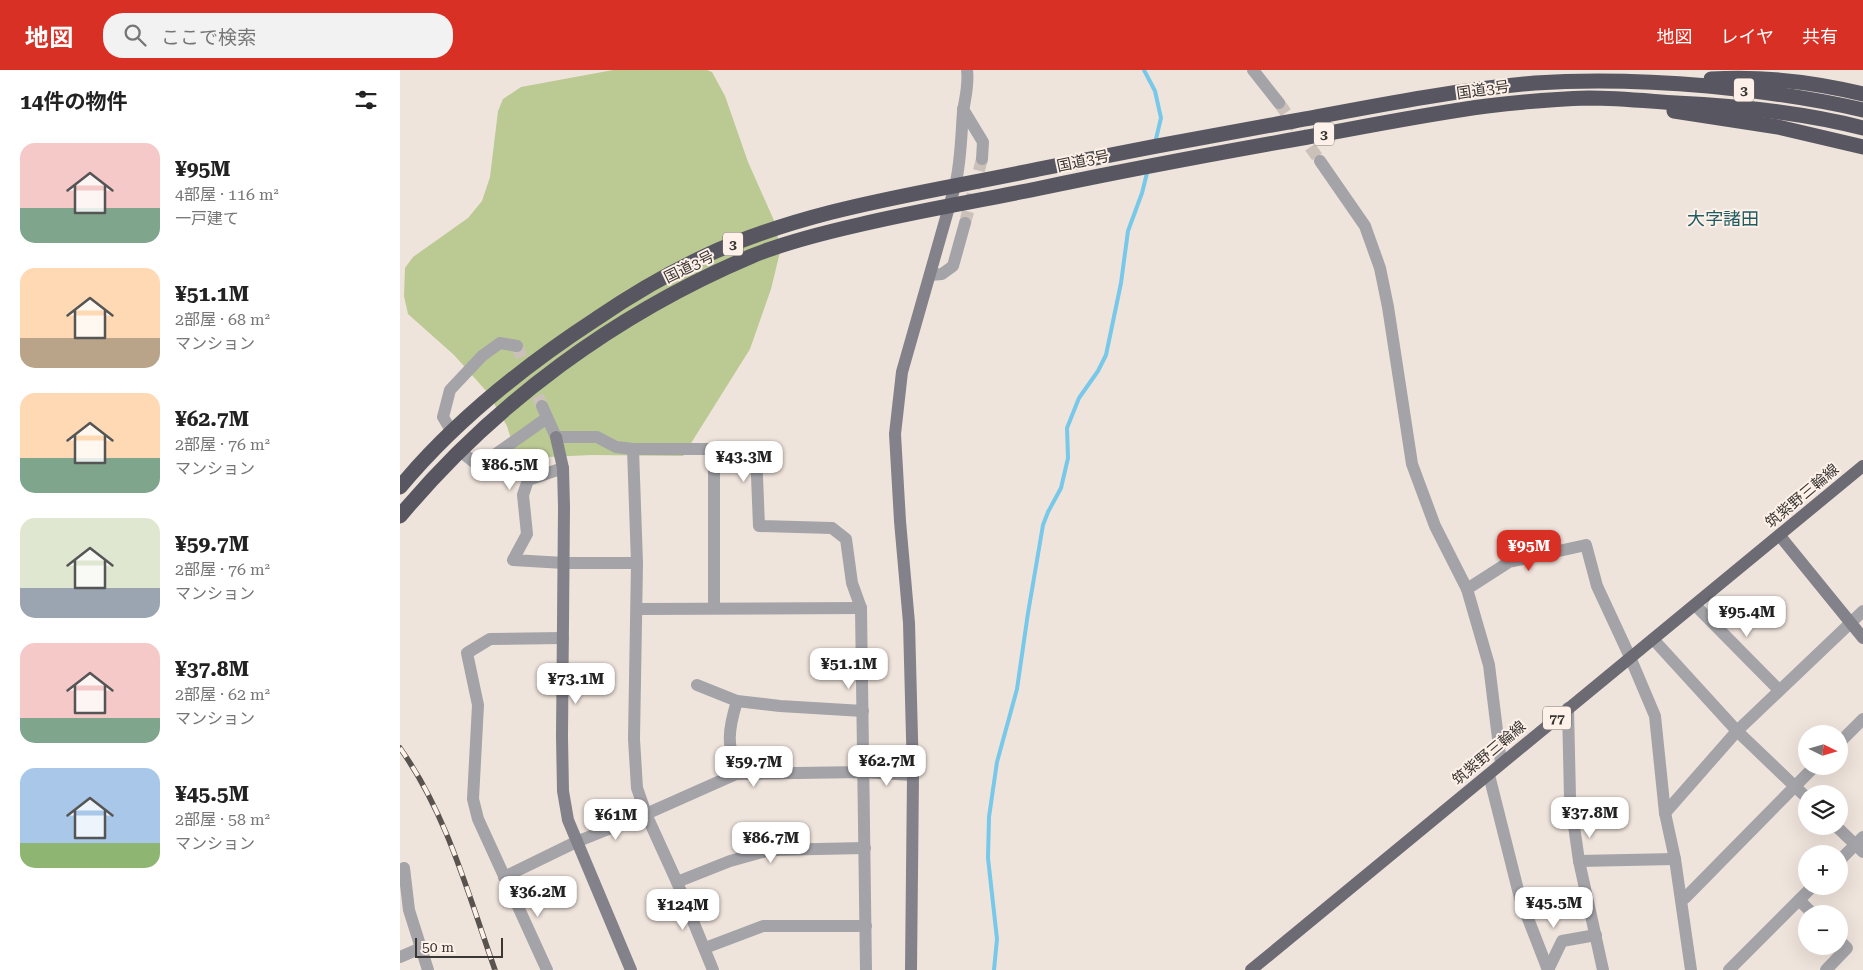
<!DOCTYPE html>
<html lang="ja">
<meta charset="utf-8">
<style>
body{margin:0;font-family:"Roboto Serif","Noto Sans JP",serif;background:#f2f2f2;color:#222;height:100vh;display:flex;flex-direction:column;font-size:19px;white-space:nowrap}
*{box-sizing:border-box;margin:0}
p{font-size:16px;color:#767676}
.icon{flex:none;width:28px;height:28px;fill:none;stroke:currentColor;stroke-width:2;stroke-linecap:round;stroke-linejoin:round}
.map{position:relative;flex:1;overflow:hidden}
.drawer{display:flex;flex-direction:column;background:#fff;width:400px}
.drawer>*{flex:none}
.needle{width:32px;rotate:95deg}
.controls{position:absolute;left:1398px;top:655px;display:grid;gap:10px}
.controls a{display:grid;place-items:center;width:50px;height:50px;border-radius:50%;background:#fff;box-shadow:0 5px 20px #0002;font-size:25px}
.scale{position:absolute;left:15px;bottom:12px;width:88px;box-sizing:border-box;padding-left:5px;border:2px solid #3a3633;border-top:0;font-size:14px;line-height:18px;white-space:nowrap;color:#3a3633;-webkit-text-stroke:4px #fdf1e9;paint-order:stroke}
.price{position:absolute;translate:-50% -42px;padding:0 11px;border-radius:10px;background:#fff;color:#222;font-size:16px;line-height:32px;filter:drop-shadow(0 1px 2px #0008)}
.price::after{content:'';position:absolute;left:50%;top:30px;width:15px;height:11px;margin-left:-8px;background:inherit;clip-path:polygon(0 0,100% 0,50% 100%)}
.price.active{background:#d93025;color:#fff}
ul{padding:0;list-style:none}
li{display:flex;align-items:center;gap:15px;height:125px;padding:0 20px}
li span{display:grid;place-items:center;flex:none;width:140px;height:100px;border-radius:15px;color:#555}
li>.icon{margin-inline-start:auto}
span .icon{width:60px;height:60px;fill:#fffc;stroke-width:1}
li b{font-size:21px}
h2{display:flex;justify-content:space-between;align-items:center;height:60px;padding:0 20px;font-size:21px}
header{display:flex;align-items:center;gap:30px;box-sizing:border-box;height:70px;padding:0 25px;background:#d93025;color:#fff}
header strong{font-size:24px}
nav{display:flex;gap:28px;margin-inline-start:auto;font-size:18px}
.search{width:350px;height:45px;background:#f2f2f2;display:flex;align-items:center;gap:12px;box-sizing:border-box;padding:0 18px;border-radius:20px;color:#767676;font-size:19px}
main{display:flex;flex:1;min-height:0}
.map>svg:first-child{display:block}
</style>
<header>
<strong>地図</strong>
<div class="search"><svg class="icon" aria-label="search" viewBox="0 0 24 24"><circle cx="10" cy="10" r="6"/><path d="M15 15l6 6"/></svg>ここで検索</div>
<nav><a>地図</a><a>レイヤ</a><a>共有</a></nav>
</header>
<main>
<section class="drawer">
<h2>14件の物件<svg class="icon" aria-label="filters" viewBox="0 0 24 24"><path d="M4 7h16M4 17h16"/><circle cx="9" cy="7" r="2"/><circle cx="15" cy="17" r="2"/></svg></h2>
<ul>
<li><span style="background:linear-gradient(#f6c9c9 65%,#7fa58c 0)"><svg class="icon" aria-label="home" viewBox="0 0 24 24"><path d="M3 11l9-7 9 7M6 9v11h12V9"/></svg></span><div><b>¥95M</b><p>4部屋 · 116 m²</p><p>一戸建て</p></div></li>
<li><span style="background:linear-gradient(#ffd9b3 70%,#b9a48a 0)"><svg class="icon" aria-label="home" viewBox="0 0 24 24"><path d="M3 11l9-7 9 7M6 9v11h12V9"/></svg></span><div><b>¥51.1M</b><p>2部屋 · 68 m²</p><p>マンション</p></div></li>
<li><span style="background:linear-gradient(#ffd9b3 65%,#7fa58c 0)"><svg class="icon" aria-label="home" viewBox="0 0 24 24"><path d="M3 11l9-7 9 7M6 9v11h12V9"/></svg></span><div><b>¥62.7M</b><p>2部屋 · 76 m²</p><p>マンション</p></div></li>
<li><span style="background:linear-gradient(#dfe7d0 70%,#9aa5b1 0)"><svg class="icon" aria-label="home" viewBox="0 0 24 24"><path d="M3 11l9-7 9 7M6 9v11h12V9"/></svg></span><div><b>¥59.7M</b><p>2部屋 · 76 m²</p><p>マンション</p></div></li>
<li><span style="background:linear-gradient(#f6c9c9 75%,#7fa58c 0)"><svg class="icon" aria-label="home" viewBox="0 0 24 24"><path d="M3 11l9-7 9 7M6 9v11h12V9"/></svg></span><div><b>¥37.8M</b><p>2部屋 · 62 m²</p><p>マンション</p></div></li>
<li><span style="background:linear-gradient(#a9c7e8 75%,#8fb573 0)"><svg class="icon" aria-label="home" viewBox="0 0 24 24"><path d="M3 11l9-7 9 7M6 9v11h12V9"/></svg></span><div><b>¥45.5M</b><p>2部屋 · 58 m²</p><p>マンション</p></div></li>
</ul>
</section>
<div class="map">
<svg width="1463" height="900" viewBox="0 0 1463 900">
<rect width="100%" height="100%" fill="#efe4dc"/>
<path fill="#bbc993" d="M 213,0 L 307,0 L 312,2 L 325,26 L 348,92 L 376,155 L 380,182 L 371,219 L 350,279 L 283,386 L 192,385 L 147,387 L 116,386 L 107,356 L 88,323 L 54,285 L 8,244 L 4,226 L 5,198 L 13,187 L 68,148 L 82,131 L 90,107 L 98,41 L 103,29 L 121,17 Z"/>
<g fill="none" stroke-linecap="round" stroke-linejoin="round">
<g stroke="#77c8e9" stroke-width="4">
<path d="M 744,0 L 755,21 L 761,48 L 755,73"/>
<path d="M 594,900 L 597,869 L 588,788 L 589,747 L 597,692 L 617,619 L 628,543 L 643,455 L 648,442 L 661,418 L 668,388 L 667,358 L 679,328 L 698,301 L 706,285 L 721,213 L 728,161 L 742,123 L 748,99"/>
</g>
<g stroke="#cbc1ba" stroke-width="12" stroke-dasharray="12 6" stroke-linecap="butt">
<path d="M 879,33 L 920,91"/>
<path d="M 565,153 L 582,89"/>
<path d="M 117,276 L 142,336"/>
</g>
<g stroke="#a3a3a8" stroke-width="12">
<path d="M 853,0 L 879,33"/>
<path d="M 563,39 L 583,72 L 582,89"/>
<path d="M 920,91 L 965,156 L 980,198 L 988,237 L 1012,394 L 1035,456 L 1067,519 L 1089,595 L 1101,693"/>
<path d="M 555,116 C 561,92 561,67 563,42 C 565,28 569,15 567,0"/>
<path d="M 530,205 L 542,204 L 553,196 L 565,153"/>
<path d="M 142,336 L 156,367 L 197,367 L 216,377 L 233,379 L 314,379 L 356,381 L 359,456 L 432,458 L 446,469 L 452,513 L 461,538 L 466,900"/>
<path d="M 52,362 L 43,347 L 50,320 L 82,286 L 100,273 L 117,276"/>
<path d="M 233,379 L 237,493 L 234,669 L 237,718 L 246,744 L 277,812 L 313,900"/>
<path d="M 314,379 L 314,538"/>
<path d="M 60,381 L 79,396 L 147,348"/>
<path d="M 163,398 L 128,410 L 123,425 L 127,464 L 113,490 L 164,493 L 237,493"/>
<path d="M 1067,519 L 1109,492 L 1186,475 L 1197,516 L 1230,587 L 1255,646 L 1265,743 L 1275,789 L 1291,900"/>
<path d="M 1295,535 L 1379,620"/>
<path d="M 238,539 L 461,538"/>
<path d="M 1253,569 L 1337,661 L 1406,727"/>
<path d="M 297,615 L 337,631 L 380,636 L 463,641"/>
<path d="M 1168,638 L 1170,728 L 1179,791 L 1203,900"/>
<path d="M 1439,673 L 1463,649"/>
<path d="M 336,704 C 328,672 327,664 337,631"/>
<path d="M 1089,705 L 1120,828 L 1148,900"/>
<path d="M 1265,743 L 1337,661 L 1463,541"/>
<path d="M 1436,756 L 1463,782"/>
<path d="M 1179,791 L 1275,789"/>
<path d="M 1439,791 L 1463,767"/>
<path d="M 4,798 L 9,840 L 21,878"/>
<path d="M 104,807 L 176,772 L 246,744 L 336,704 L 464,702 L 513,705"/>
<path d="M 277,812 L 330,791 L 370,780 L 465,778"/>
<path d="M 1285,828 L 1415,696"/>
<path d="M 1399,830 L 1413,844"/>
<path d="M 305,878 L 363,856 L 466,856"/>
<path d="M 0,887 L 21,878 L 28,900"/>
<path d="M 147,900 L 78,749 L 73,729 L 78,635 L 67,583 L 90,569 L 163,568"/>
<path d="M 1148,900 L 1162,871 L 1196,865"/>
<path d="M 1329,900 L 1413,816"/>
<path d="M 1426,900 L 1447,878 L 1439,870"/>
</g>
<g stroke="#83828a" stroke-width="12">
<path d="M 156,367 L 163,398 L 164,437 L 162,667 L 163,721 L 168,750 L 231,900"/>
<path d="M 1380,466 L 1463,568"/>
<path d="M 511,900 L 513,705 L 509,553 L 500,451 L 495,364 L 502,302 L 555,116"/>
</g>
<path stroke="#6c6b74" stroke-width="12" d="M 851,900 L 1463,396"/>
<g stroke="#585761" stroke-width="15">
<path d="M 1311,9 C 1362,6 1414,12 1463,24"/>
<path d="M 1274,41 L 1378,57 L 1463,77"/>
<path d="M 0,417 C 55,351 124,296 196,249 C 231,225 267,204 305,186 C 410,137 527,123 639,99 C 724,82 809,66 894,51 C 974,36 1054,20 1135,13 C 1193,9 1250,11 1308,16 C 1360,21 1412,28 1463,40"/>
<path d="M 0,446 C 94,333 217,243 352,186 C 386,172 423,163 458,155 C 517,141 577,131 636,119 C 726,100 817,83 908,67 C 967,56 1027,44 1087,36 C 1120,32 1155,29 1189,28 C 1218,28 1247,31 1276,33 C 1339,36 1401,42 1463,58"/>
</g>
<g stroke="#595350" stroke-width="5.5">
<path id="rail" d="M 0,678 C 47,744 68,824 95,900"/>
</g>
<use href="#rail" stroke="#fdf1e9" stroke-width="4" stroke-dasharray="11" stroke-linecap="butt"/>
</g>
<g text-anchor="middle" stroke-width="4" stroke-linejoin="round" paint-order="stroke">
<g fill="#fdf1e9" stroke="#746e6a" stroke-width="1">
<rect x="1334" y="8.5" width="20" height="23" rx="4"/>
<rect x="914" y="52.5" width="20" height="23" rx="4"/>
<rect x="323" y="162.5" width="20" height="23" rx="4"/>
<rect x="1143" y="636.5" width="28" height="23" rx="4"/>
</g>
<g font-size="14" font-weight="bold" fill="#3a3633">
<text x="1344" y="25">3</text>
<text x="924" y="69">3</text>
<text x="333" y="179">3</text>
<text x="1157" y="653">77</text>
</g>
<g font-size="15" fill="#3a3633" stroke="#fdf1e9">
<text transform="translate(1083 20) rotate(-8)" y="5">国道3号</text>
<text transform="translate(683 91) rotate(-12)" y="5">国道3号</text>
<text transform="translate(289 197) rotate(-26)" y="5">国道3号</text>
<text transform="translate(1402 426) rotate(-40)" y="5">筑紫野三輪線</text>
<text transform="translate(1089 683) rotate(-40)" y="5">筑紫野三輪線</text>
</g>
<g font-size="18" fill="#225c63" stroke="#fdf1e9">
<text x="1323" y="155">大字諸田</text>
</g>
</g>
</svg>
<div class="controls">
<a><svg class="needle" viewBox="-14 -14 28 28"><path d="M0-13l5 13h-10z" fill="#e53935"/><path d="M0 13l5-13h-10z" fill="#767676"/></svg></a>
<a><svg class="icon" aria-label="layers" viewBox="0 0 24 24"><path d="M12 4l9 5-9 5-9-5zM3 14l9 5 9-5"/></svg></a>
<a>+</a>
<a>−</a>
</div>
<div class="scale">50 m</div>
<b class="price" style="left:344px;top:413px">¥43.3M</b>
<b class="price" style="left:110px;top:421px">¥86.5M</b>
<b class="price active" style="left:1129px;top:502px">¥95M</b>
<b class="price" style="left:1347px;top:568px">¥95.4M</b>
<b class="price" style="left:449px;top:620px">¥51.1M</b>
<b class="price" style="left:176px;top:635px">¥73.1M</b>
<b class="price" style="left:487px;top:717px">¥62.7M</b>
<b class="price" style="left:354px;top:718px">¥59.7M</b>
<b class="price" style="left:1190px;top:769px">¥37.8M</b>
<b class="price" style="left:216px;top:771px">¥61M</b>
<b class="price" style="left:371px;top:794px">¥86.7M</b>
<b class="price" style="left:138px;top:848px">¥36.2M</b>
<b class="price" style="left:1154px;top:859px">¥45.5M</b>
<b class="price" style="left:283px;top:861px">¥124M</b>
</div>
</main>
